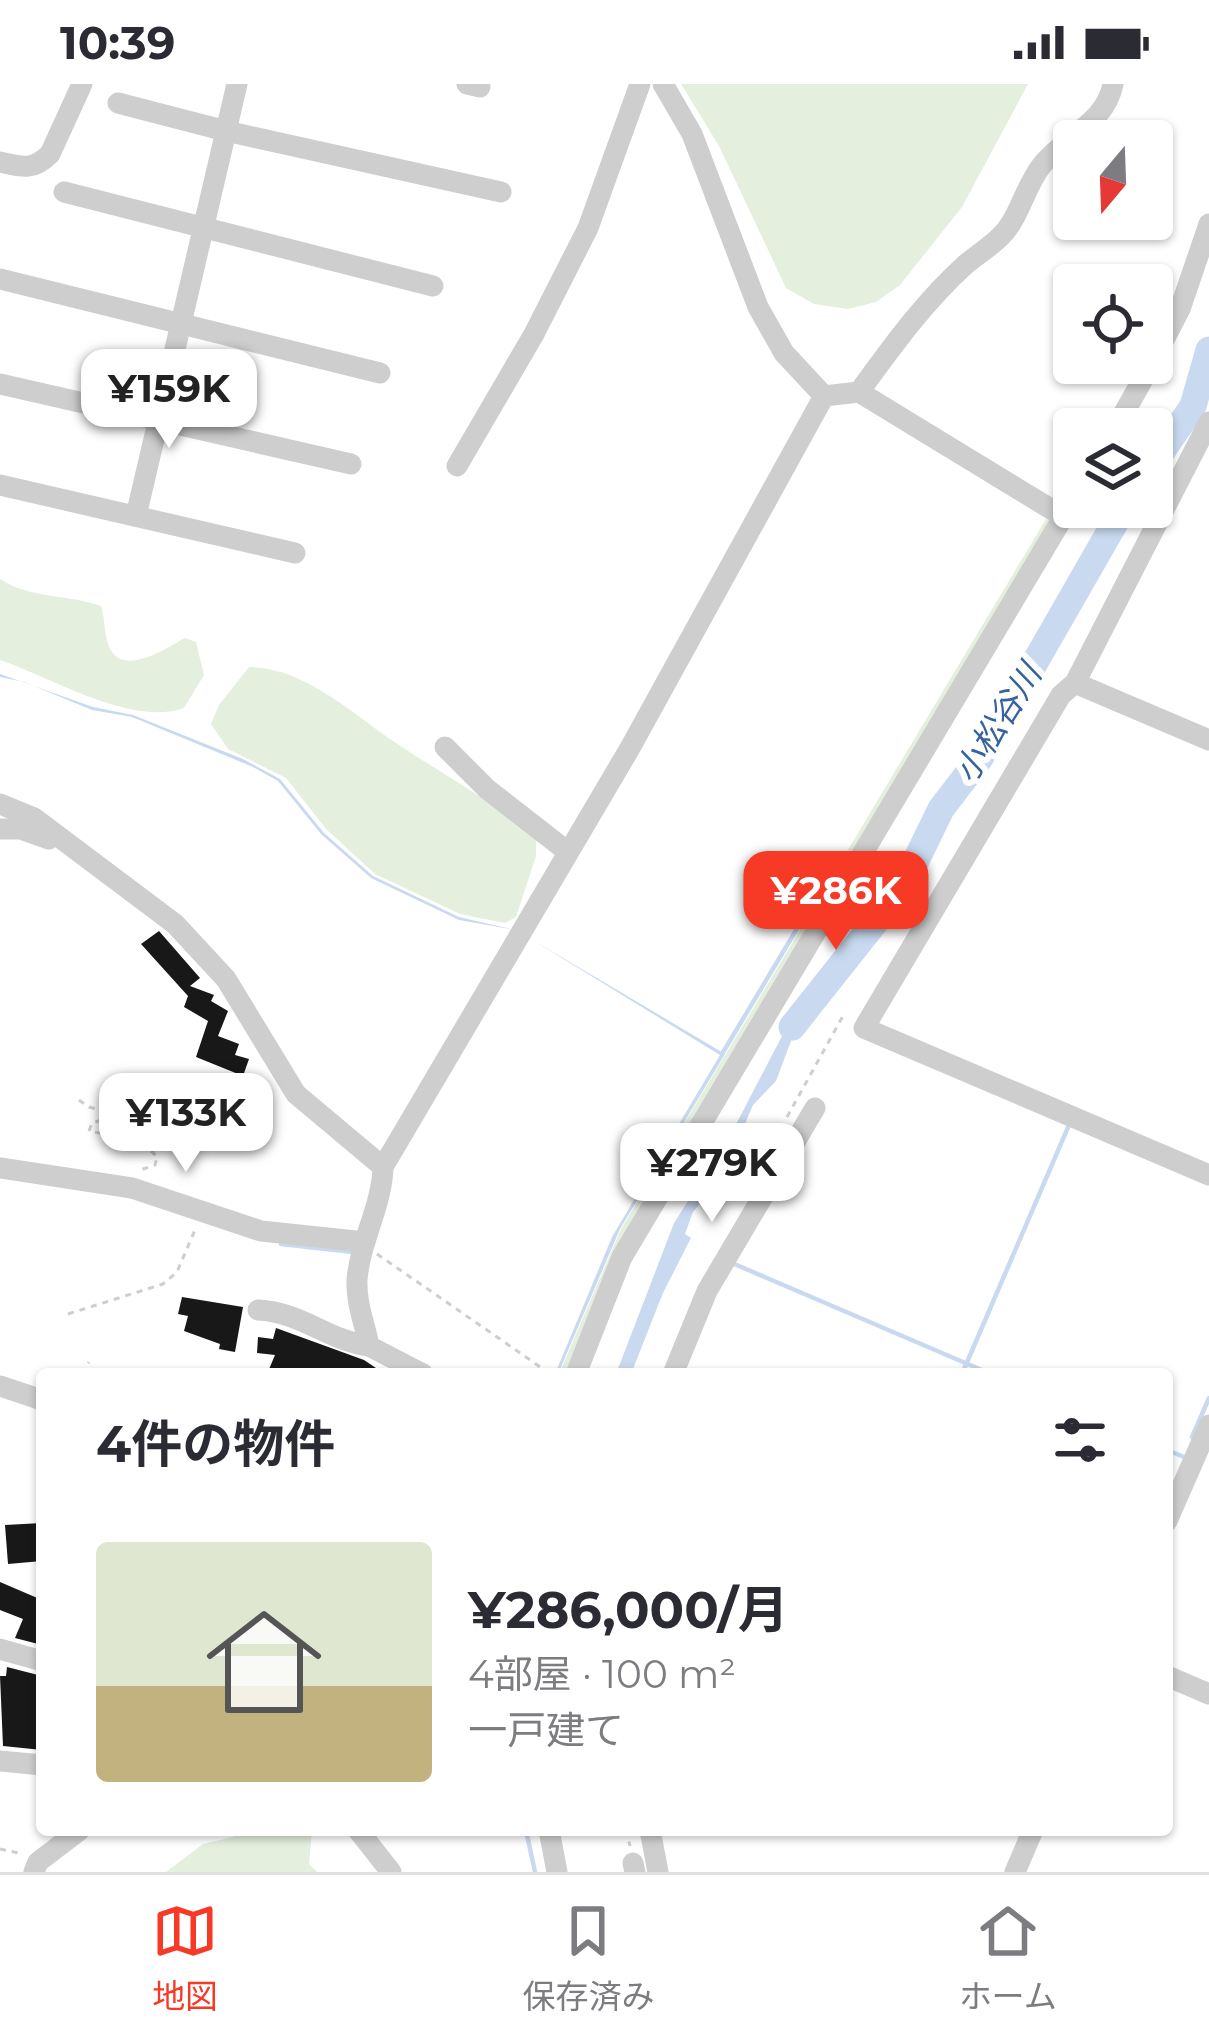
<!DOCTYPE html>
<html lang="ja">
<meta charset="utf-8">
<style>
body{margin:0;font-family:Montserrat,"Noto Sans JP",sans-serif;background:#f7f7f7;color:#2b2b33;height:100vh;display:flex;flex-direction:column;font-size:45px;white-space:nowrap}
*{box-sizing:border-box;margin:0}
p{font-size:39px;color:#7c7c81}
.icon{flex:none;width:66px;height:66px;fill:none;stroke:currentColor;stroke-width:2;stroke-linecap:round;stroke-linejoin:round}
.map{position:relative;flex:1;overflow:hidden}
.panel{position:absolute;left:36px;top:1284px;width:1137px;height:468px;display:flex;flex-direction:column;background:#fff;border-radius:12px;box-shadow:0 3px 9px #0004}
.panel>*{flex:none}
.needle{width:78px;rotate:199deg}
.fabs{position:absolute;left:1053px;top:36px;display:grid;gap:24px}
.fabs a{display:grid;place-items:center;width:120px;height:120px;border-radius:12px;background:#fff;box-shadow:0 3px 9px #0004;font-size:60px}
.price{position:absolute;translate:-50% -102px;padding:0 27px;border-radius:24px;background:#fff;color:#222;font-size:39px;line-height:78px;filter:drop-shadow(0 3px 6px #0008)}
.price::after{content:'';position:absolute;left:50%;top:72px;width:36px;height:27px;margin-left:-18px;background:inherit;clip-path:polygon(0 0,100% 0,50% 100%)}
.price.active{background:#f63a25;color:#fff}
ul{padding:0;list-style:none}
li{display:flex;align-items:center;gap:36px;height:300px;padding:0 60px}
li+li{border-top:3px solid #e1e1e2}
li span{display:grid;place-items:center;flex:none;width:336px;height:240px;border-radius:12px;color:#555}
li>.icon{margin-inline-start:auto}
span .icon{width:144px;height:144px;fill:#fffc;stroke-width:1}
li b{font-size:51px}
h2{display:flex;justify-content:space-between;align-items:center;height:144px;padding:0 60px;font-size:51px}
.status{display:flex;justify-content:space-between;align-items:center;height:84px;padding:0 60px;background:#fff;direction:ltr}
.status svg{height:33px;fill:currentColor}
.tab-bar{display:flex;justify-content:space-around;align-items:center;height:168px;border-top:3px solid #e1e1e2;background:#fff;font-size:33px;color:#7c7c81}
.tab-bar a{display:grid;justify-items:center;gap:6px}
.tab-bar .active{color:#f63a25}
.map>svg:first-child{display:block}
</style>
<div class="status"><b>10:39</b><svg viewBox="0 0 49 12"><path d="M0 12V9h3v3zM5 12V6h3v6zM10 12V3h3v9zM15 12V0h3v12zM26 1h20v11H26zM47 4h2v5h-2z"/></svg></div>
<div class="map">
<svg width="1209" height="1788" viewBox="0 0 1209 1788">
<rect width="100%" height="100%" fill="#fff"/>
<g fill="#e4efde">
<path d="M 681,0 L 1028,0 L 962,123 L 900,201 L 876,218 L 848,225 L 814,220 L 786,204 L 719,62 Z"/>
<path d="M 1046,435 L 1052,438 L 636,1144 L 572,1290 L 559,1290 L 621,1145 Z"/>
<path d="M 0,495 C 31,515 67,510 101,522 C 105,534 104,548 108,560 C 120,596 167,564 185,554 L 196,558 L 204,591 L 184,624 C 131,643 51,593 0,576 Z"/>
<path d="M 249,583 C 304,583 353,630 396,659 C 444,691 493,717 536,755 L 536,772 L 516,833 L 505,839 L 460,830 L 375,790 L 326,745 L 286,694 L 228,665 L 211,640 L 219,621 Z"/>
<path d="M 242,1746 L 312,1746 L 309,1780 L 317,1788 L 166,1788 L 203,1760 L 233,1753 Z"/>
</g>
<g fill="#c9daf0">
<path d="M 0,590 L 93,623 L 133,631 L 243,675 L 280,695 L 324,749 L 373,792 L 459,833 L 515,846 L 459,836 L 371,794 L 321,750 L 278,697 L 253,683 L 132,633 L 92,626 L 24,598 L 0,593 Z"/>
<path d="M 531,855 L 725,970 L 620,1145 L 558,1290 L 555,1290 L 612,1153 L 720,971 Z"/>
<path d="M 817,910 L 810,930 L 801,937 L 791,957 L 776,997 L 753,1021 L 723,1091 L 693,1128 L 685,1150 L 691,1154 L 663,1209 L 631,1290 L 616,1290 L 674,1139 L 732,1048 L 794,929 Z"/>
</g>
<g fill="none" stroke-linecap="round" stroke-linejoin="round">
<g stroke="#c9daf0" stroke-width="4.5">
<path d="M 722,970 L 807,828"/>
<path d="M 281,1160 L 353,1168"/>
<path d="M 732,1179 L 991,1290"/>
<path d="M 962,1290 L 1069,1041"/>
<path d="M 1192,1353 L 1209,1314"/>
<path d="M 1167,1366 L 1184,1373"/>
<path d="M 526,1746 L 535,1788"/>
</g>
<g stroke="#c9daf0" stroke-width="27">
<path d="M 1152,382 L 1193,322 L 1209,266"/>
<path d="M 792,943 L 903,803 L 941,725 L 980,674 L 1124,423"/>
</g>
</g>
<g fill="#181818">
<path d="M 159,847 L 200,894 L 190,902 L 214,911 L 211,917 L 228,927 L 218,952 L 239,960 L 235,971 L 249,975 L 243,992 L 196,973 L 208,937 L 184,923 L 188,912 L 141,860 Z"/>
<path d="M 182,1213 L 243,1223 L 235,1268 L 219,1265 L 220,1260 L 184,1247 L 188,1232 L 178,1230 Z"/>
<path d="M 276,1244 L 364,1276 L 385,1290 L 267,1290 L 275,1271 L 257,1269 L 258,1253 L 273,1255 Z"/>
<path d="M 42,1439 L 42,1477 L 8,1480 L 5,1441 Z"/>
<path d="M 0,1498 L 42,1516 L 42,1561 L 15,1554 L 23,1535 L 0,1526 Z"/>
<path d="M 7,1583 L 42,1592 L 38,1632 L 42,1632 L 42,1666 L 3,1662 L 0,1592 L 6,1592 Z"/>
</g>
<g fill="none" stroke-linecap="round" stroke-linejoin="round">
<g stroke="#cecece" stroke-width="3" stroke-dasharray="6 6" stroke-linecap="butt">
<path d="M 79,1016 L 89,1023 L 118,1031 L 92,1039 L 89,1047 C 114,1052 140,1053 157,1073 L 155,1081 L 137,1087"/>
<path d="M 787,1033 L 844,930"/>
<path d="M 377,1170 L 549,1289"/>
<path d="M 68,1230 L 163,1200 L 177,1188 L 195,1146"/>
<path d="M 83,1290 L 89,1278"/>
<path d="M 626,1746 L 630,1762"/>
<path d="M 0,1765 L 23,1770"/>
</g>
<g stroke="#cecece" stroke-width="21">
<path d="M 467,0 L 480,3"/>
<path d="M 663,0 L 692,50 L 758,223 L 784,269 L 824,312 L 859,308 L 1064,433"/>
<path d="M 118,19 L 226,47 L 501,108"/>
<path d="M 0,78 C 22,83 33,87 50,70 L 82,0"/>
<path d="M 64,108 L 433,202"/>
<path d="M 0,195 L 380,289"/>
<path d="M 1152,279 L 1180,225 L 1209,140"/>
<path d="M 0,300 L 351,380"/>
<path d="M 859,308 C 891,264 924,218 965,181 C 977,171 990,163 1001,152 C 1020,133 1025,102 1042,81 C 1065,52 1106,39 1113,0"/>
<path d="M 1209,338 L 1075,599 L 1061,611 L 864,944 L 1209,1091"/>
<path d="M 1115,345 L 1152,279"/>
<path d="M 457,382 L 534,250 L 588,144 L 640,0"/>
<path d="M 0,401 L 295,469"/>
<path d="M 136,432 L 237,0"/>
<path d="M 1075,599 L 1209,656"/>
<path d="M 445,663 L 487,705 L 568,768"/>
<path d="M 0,720 L 34,734 L 175,840 L 226,895 L 296,1010 L 383,1083"/>
<path d="M 0,745 L 21,745 L 49,755"/>
<path d="M 0,1084 L 132,1104 L 261,1147 L 365,1158"/>
<path d="M 258,1226 C 301,1228 327,1256 369,1262"/>
<path d="M 423,1290 L 369,1262 C 365,1240 356,1220 357,1196 C 360,1157 382,1122 383,1083 L 630,664 L 824,312"/>
<path d="M 576,1290 L 622,1173 L 1074,415"/>
<path d="M 673,1290 L 707,1207 L 815,1024"/>
<path d="M 0,1302 L 42,1316"/>
<path d="M 1167,1437 L 1209,1341"/>
<path d="M 0,1565 L 42,1577"/>
<path d="M 1167,1592 L 1209,1610"/>
<path d="M 0,1677 L 42,1681"/>
<path d="M 358,1746 L 391,1788"/>
<path d="M 549,1746 L 557,1788"/>
<path d="M 650,1746 L 658,1788"/>
<path d="M 633,1779 L 635,1788"/>
<path d="M 34,1788 L 38,1778 L 80,1746"/>
<path d="M 1015,1788 L 1033,1746"/>
</g>
</g>
<g text-anchor="middle" stroke-width="12" stroke-linejoin="round" paint-order="stroke">
<g font-size="33" font-style="italic" fill="#36639d" stroke="#fff">
<text transform="translate(997 639) rotate(-58)" y="12">小松谷川</text>
</g>
</g>
</svg>
<div class="fabs">
<a><svg class="needle" viewBox="-14 -14 28 28"><path d="M0-13l5 13h-10z" fill="#e53935"/><path d="M0 13l5-13h-10z" fill="#7c7c81"/></svg></a>
<a><svg class="icon" aria-label="locate" viewBox="0 0 24 24"><circle cx="12" cy="12" r="6"/><path d="M12 2v4M12 18v4M2 12h4M18 12h4"/></svg></a>
<a><svg class="icon" aria-label="layers" viewBox="0 0 24 24"><path d="M12 4l9 5-9 5-9-5zM3 14l9 5 9-5"/></svg></a>
</div>
<b class="price" style="left:169px;top:367px">¥159K</b>
<b class="price active" style="left:836px;top:869px">¥286K</b>
<b class="price" style="left:186px;top:1091px">¥133K</b>
<b class="price" style="left:712px;top:1141px">¥279K</b>
<section class="panel">
<h2>4件の物件<svg class="icon" aria-label="filters" viewBox="0 0 24 24"><path d="M4 7h16M4 17h16"/><circle cx="9" cy="7" r="2"/><circle cx="15" cy="17" r="2"/></svg></h2>
<ul>
<li><span style="background:linear-gradient(#dfe7d0 60%,#c2b280 0)"><svg class="icon" aria-label="home" viewBox="0 0 24 24"><path d="M3 11l9-7 9 7M6 9v11h12V9"/></svg></span><div><b>¥286,000/月</b><p>4部屋 · 100 m²</p><p>一戸建て</p></div></li>
</ul>
</section>
</div>
<nav class="tab-bar">
<a class="active"><svg class="icon" aria-label="map" viewBox="0 0 24 24"><path d="M3 6l6-2 6 2 6-2v14l-6 2-6-2-6 2zM9 4v14M15 6v14"/></svg>地図</a>
<a><svg class="icon" aria-label="saved" viewBox="0 0 24 24"><path d="M7 4h10v16l-5-4-5 4z"/></svg>保存済み</a>
<a><svg class="icon" aria-label="home" viewBox="0 0 24 24"><path d="M3 11l9-7 9 7M6 9v11h12V9"/></svg>ホーム</a>
</nav>
